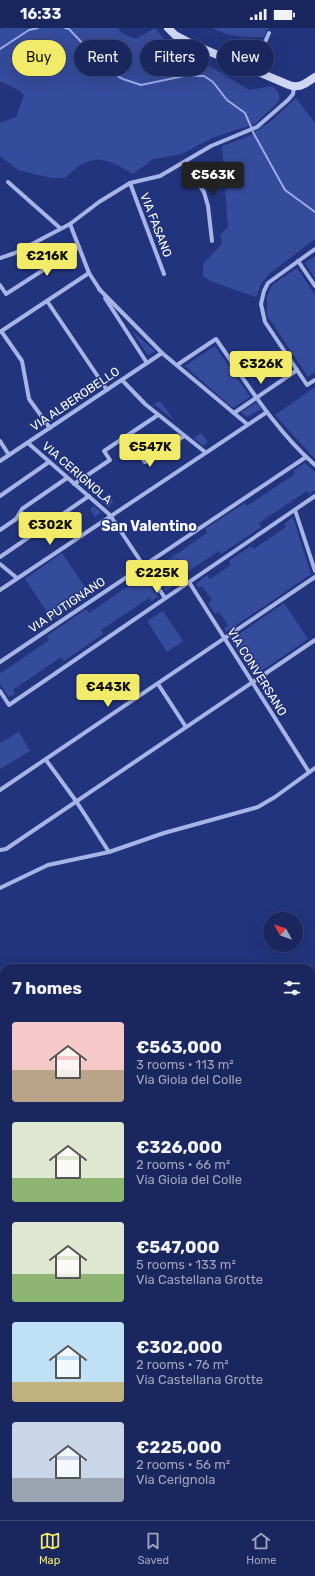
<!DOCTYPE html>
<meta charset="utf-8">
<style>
body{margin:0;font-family:Rubik,sans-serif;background:#273367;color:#f1f3f6;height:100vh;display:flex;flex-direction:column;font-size:15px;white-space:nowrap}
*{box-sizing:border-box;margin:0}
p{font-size:13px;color:#9fa5bc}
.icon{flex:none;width:22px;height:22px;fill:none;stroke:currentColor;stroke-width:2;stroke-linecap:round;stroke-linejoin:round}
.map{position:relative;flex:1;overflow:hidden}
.sheet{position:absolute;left:0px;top:936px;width:315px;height:556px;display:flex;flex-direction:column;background:#1a275e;border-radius:12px 12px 0 0;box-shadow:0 4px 16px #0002,0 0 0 1px #384473}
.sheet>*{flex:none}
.guide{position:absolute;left:12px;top:12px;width:291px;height:36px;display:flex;gap:8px}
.needle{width:26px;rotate:310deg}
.fabs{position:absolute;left:263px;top:884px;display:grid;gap:8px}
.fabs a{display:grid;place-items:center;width:40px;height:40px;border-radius:50%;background:#1a275e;box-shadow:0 4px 16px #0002,0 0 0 1px #384473;font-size:20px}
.price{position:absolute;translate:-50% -34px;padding:0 9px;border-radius:4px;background:#f2eb69;color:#111;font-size:13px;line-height:26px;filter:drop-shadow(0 1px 2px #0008)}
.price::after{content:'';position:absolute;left:50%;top:24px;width:12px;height:9px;margin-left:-6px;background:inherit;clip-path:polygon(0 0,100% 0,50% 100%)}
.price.on{background:#222;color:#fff}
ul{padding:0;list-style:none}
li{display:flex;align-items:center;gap:12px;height:100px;padding:0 12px}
li span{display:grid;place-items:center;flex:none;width:112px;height:80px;border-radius:4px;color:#555}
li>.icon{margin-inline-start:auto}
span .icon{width:48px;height:48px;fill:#fffc;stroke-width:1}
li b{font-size:17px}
h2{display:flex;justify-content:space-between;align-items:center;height:48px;padding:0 12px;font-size:17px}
.tag{padding:0 14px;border-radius:18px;background:#1a275e;box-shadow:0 4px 16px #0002,0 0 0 1px #384473;font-size:14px;line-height:36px}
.tag.on{background:#f2eb69;color:#111}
.status{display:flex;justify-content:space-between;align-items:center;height:28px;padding:0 20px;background:#1a275e;direction:ltr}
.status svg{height:11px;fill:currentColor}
.menu{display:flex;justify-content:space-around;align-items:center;height:56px;border-top:1px solid #384473;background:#1a275e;font-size:11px;color:#9fa5bc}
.menu a{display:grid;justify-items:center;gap:2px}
.menu .on{color:#f2eb69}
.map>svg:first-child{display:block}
</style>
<div class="status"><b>16:33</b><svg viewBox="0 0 49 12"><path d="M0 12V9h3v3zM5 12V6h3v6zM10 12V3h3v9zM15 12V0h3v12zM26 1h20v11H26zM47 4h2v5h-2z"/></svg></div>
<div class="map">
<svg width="315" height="1492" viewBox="0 0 315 1492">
<rect width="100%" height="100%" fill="#22347d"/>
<g fill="#354b9b">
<path d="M 2,0 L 118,0 L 122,5 L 136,11 L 155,0 L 174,22 L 217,42 L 249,62 L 272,58 L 279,65 L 279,73 L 255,96 L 212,110 L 182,126 L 153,131 L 133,146 C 103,128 91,125 65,150 L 51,150 L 18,142 L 0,128 L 0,95 L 16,89 L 24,67 L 20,63 L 0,53 L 0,1 Z"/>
<path d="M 212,0 L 269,0 L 269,1 L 266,3 L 264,9 C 244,10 230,9 212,0 Z"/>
<path d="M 296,70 L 315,95 L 315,211 L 269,246 L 261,256 L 256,269 L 210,253 L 203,248 L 203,236 L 222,216 L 220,207 L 228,199 L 222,118 L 247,109 L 270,94 Z"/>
<path d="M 315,228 L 315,250 L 305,235 Z"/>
<path d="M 297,240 L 315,267 L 315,344 L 308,349 L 267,287 L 267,269 L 272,257 Z"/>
<path d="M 131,302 L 155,323 L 148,327 Z"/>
<path d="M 215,318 L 250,369 L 233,380 L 185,338 Z"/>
<path d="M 315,359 L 315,431 L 275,387 Z"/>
<path d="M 160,373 L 175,393 L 154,376 Z"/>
<path d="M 257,374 L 261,381 L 247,389 L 241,384 Z"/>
<path d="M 201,405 L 208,414 L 203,418 L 194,410 Z"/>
<path d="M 305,435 L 315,444 L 315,462 L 309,466 L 307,463 L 259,495 L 261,499 L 221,526 L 219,523 L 170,555 L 172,559 L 166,563 L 149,539 L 156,534 L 159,538 L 207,505 L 205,501 L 245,475 L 247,478 L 295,446 L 293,443 Z"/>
<path d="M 108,466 L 113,473 L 109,480 L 101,472 Z"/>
<path d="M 94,478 L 101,484 L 95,489 L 90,481 Z"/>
<path d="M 293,489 L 311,546 L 226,604 L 224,601 L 228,597 L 219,584 L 215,586 L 208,575 L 212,572 L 202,558 L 199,560 L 196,556 L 207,547 L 210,551 L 231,537 L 229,533 L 251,518 L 254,521 L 286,499 L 284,496 Z"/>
<path d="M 62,525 L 90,566 L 52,591 L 25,551 Z"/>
<path d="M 141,544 L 158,569 L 152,573 L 149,570 L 101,602 L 103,606 L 64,633 L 61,629 L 13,662 L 15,666 L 9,669 L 0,656 L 0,643 L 1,645 L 49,612 L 47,608 L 86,581 L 89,585 L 137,552 L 135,549 Z"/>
<path d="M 284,575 L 308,611 L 254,648 L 231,612 Z"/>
<path d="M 163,583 L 183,613 L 167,624 L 147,593 Z"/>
<path d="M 19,704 L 30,723 L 0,741 L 0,715 Z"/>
</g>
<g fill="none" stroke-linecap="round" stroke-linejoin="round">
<g stroke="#9aace7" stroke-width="2">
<path d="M 65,0 L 69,1 L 100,34 L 112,45 L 123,51 L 141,57 L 184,48 L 204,48 L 213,54 L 227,72 L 245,85 L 254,106 L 285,162 L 315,184"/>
<path d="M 0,21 L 29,2 L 38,0"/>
</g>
<g stroke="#a7b4e6" stroke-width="4">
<path d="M 253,42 L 269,5"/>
<path d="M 184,135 L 204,164 L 208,178 L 212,213"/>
<path d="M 8,154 L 60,200"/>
<path d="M 130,155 L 164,246"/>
<path d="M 70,196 L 89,245 L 100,262"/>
<path d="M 315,221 L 268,255 L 264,263 L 261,276 L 265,294 L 307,357 L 315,352"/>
<path d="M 0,230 L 15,225 L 70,196 L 99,174 L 130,155 L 160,148 L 211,118 L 257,99 L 288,72 L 293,66 L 294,59"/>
<path d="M 298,233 L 315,258"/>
<path d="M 0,257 L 6,266 L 79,219"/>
<path d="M 99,261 L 162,325 L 247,396"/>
<path d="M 105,270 L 147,335"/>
<path d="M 47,273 L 107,362"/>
<path d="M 1,303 L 22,333 L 29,371 L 50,400"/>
<path d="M 0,304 L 89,245"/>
<path d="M 177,337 L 216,311 C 246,354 275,402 315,437"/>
<path d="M 122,352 L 145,376 L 205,424"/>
<path d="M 234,385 L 297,342"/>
<path d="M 127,408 L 145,434 L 184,408"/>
<path d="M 0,413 L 9,427"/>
<path d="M 28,415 L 110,487 L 165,570"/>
<path d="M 0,433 L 162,325"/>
<path d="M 74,456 L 110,432 L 104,423 L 158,387"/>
<path d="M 0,468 L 49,434"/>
<path d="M 295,482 L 315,543"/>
<path d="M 0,502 L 16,491 L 22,481 L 67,450"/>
<path d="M 0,529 L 89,468"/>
<path d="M 0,536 L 17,550"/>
<path d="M 189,554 L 309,744"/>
<path d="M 0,562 L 267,384"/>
<path d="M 0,634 L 306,429"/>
<path d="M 158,656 L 186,699"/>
<path d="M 0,663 L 9,677 L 315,468"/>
<path d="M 46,732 L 76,773 L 109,824"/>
<path d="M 0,762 L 315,549"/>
<path d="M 0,822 L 6,821 L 315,612"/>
<path d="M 0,860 L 48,837 L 109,824 L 164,805 L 258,779 L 275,769 L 315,740"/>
</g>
<g stroke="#d0d7f5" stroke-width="8">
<path d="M 168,0 L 175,7 L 194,17 L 289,57 C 300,61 306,55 315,49"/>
<path d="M 311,1070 L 315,1056"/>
<path d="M 188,1492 L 189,1488"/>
</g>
</g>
<g text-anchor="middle" stroke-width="3" stroke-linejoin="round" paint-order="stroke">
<g font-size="12" fill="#fff" stroke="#22347d">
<text transform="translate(156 197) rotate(69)" y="4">VIA FASANO</text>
<text transform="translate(75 371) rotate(-34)" y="4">VIA ALBEROBELLO</text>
<text transform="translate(77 445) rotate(41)" y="4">VIA CERIGNOLA</text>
<text transform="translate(67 577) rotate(-34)" y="4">VIA PUTIGNANO</text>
<text transform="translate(257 644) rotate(58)" y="4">VIA CONVERSANO</text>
</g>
<g font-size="14" font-weight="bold" fill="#fff" stroke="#22347d">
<text x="149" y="503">San Valentino</text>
</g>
</g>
</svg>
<div class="fabs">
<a><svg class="needle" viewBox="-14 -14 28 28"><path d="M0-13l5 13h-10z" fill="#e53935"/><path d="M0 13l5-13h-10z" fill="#9fa5bc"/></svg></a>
</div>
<b class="price on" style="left:213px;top:168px">€563K</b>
<b class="price" style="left:47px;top:249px">€216K</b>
<b class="price" style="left:261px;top:357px">€326K</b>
<b class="price" style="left:150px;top:440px">€547K</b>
<b class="price" style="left:50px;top:518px">€302K</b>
<b class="price" style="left:157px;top:566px">€225K</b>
<b class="price" style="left:108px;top:680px">€443K</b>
<div class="guide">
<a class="tag on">Buy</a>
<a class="tag">Rent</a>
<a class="tag">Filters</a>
<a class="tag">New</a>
</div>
<section class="sheet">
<h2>7 homes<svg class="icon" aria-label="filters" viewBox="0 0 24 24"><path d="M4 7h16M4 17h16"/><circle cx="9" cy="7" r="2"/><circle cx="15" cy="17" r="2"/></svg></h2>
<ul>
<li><span style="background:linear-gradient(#f6c9c9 60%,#b9a48a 0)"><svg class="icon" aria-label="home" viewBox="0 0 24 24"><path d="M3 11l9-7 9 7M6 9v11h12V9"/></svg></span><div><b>€563,000</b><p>3 rooms · 113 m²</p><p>Via Gioia del Colle</p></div></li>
<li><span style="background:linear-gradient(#dfe7d0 70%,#8fb573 0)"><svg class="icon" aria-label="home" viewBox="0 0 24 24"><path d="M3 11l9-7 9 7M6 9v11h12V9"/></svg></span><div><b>€326,000</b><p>2 rooms · 66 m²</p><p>Via Gioia del Colle</p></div></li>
<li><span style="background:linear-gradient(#dfe7d0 65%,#8fb573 0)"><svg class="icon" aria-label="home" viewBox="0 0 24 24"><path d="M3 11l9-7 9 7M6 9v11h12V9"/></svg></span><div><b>€547,000</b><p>5 rooms · 133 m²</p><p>Via Castellana Grotte</p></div></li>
<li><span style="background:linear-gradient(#bfe0f5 75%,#c2b280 0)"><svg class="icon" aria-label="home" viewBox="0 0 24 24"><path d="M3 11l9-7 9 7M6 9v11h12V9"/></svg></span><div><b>€302,000</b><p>2 rooms · 76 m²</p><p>Via Castellana Grotte</p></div></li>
<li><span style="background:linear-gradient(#c9d6e8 70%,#9aa5b1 0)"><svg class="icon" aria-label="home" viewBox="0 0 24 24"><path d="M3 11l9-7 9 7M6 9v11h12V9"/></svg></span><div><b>€225,000</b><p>2 rooms · 56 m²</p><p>Via Cerignola</p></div></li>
</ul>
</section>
</div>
<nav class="menu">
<a class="on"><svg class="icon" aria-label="map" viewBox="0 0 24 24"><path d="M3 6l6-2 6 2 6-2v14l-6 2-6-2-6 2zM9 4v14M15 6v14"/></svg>Map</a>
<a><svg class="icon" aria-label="saved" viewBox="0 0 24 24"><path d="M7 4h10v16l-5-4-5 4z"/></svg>Saved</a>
<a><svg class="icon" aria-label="home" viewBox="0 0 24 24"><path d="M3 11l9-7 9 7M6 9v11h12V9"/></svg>Home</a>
</nav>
